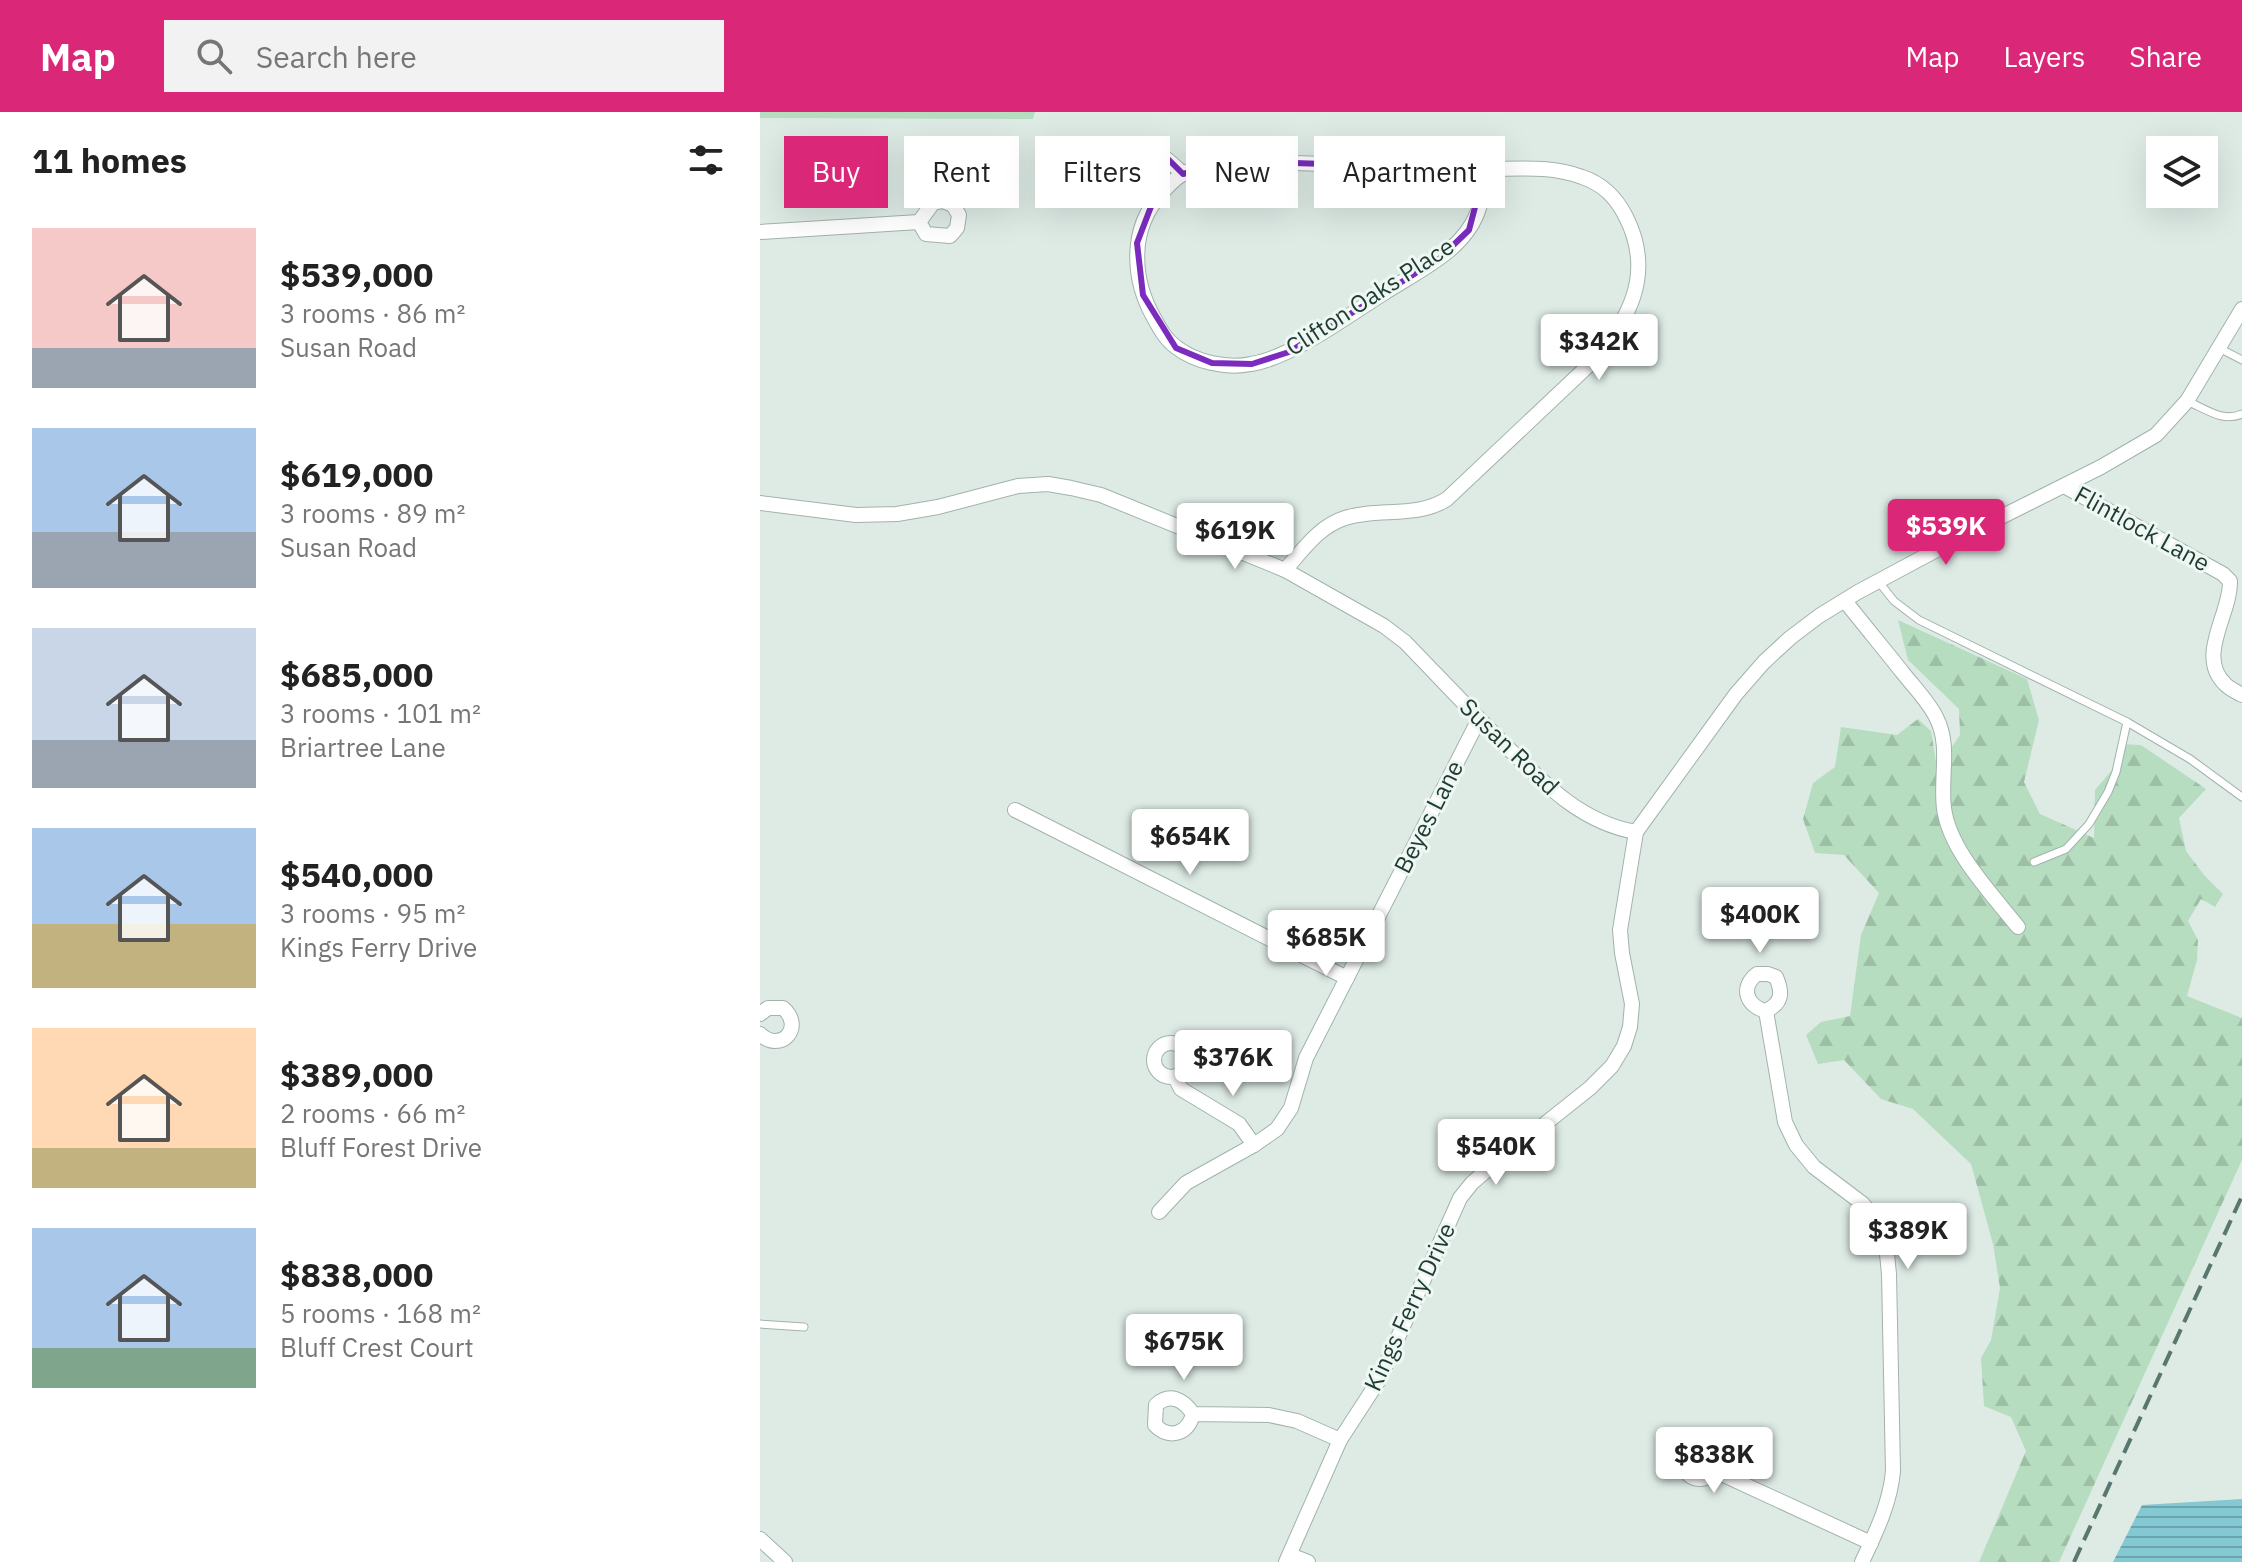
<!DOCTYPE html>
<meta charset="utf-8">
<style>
body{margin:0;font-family:"IBM Plex Sans",sans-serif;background:#f2f2f2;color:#222;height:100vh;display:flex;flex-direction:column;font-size:30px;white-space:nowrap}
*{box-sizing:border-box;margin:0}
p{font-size:26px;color:#767676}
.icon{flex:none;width:44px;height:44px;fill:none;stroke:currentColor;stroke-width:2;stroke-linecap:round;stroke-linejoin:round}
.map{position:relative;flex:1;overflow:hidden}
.drawer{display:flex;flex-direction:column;background:#fff;width:760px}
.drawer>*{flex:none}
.hud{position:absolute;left:24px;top:24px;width:760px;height:72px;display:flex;gap:16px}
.buttons{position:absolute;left:1386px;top:24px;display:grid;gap:16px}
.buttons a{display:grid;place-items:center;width:72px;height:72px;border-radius:0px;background:#fff;box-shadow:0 8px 32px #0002;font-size:40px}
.price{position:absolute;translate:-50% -68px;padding:0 18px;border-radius:8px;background:#fff;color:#222;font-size:26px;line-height:52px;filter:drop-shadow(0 2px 4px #0008)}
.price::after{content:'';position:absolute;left:50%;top:48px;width:24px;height:18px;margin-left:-12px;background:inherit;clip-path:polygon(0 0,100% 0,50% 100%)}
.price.active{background:#db2777;color:#fff}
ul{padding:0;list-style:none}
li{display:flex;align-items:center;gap:24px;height:200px;padding:0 32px}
li span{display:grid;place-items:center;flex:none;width:224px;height:160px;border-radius:0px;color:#555}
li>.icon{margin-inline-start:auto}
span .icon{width:96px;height:96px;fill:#fffc;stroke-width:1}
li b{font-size:34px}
h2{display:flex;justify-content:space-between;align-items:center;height:96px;padding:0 32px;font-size:34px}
.chip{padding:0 28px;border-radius:0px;background:#fff;box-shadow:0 8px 32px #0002;font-size:28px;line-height:72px}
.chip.active{background:#db2777;color:#fff}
header{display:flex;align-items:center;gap:48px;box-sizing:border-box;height:112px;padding:0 40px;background:#db2777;color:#fff}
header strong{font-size:38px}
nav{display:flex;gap:44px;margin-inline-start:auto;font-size:28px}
.search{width:560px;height:72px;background:#f2f2f2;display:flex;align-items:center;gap:20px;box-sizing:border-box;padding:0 28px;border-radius:0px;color:#767676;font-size:30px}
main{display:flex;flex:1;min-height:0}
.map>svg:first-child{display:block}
</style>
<header>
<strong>Map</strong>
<div class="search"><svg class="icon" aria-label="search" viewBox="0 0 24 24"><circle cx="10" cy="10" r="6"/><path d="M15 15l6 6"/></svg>Search here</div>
<nav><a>Map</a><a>Layers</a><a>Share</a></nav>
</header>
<main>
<section class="drawer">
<h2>11 homes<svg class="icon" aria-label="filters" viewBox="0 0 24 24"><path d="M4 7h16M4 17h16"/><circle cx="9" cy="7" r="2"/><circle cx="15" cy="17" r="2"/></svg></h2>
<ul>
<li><span style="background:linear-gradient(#f6c9c9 75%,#9aa5b1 0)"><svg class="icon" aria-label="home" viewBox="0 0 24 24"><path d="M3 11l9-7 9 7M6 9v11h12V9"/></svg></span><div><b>$539,000</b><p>3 rooms · 86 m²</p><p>Susan Road</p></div></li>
<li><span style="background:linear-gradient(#a9c7e8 65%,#9aa5b1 0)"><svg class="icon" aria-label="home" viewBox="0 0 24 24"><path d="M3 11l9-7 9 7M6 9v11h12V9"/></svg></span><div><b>$619,000</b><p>3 rooms · 89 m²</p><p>Susan Road</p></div></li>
<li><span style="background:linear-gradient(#c9d6e8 70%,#9aa5b1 0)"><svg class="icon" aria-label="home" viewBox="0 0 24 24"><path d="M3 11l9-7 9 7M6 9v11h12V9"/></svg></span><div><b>$685,000</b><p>3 rooms · 101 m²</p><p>Briartree Lane</p></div></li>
<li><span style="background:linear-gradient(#a9c7e8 60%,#c2b280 0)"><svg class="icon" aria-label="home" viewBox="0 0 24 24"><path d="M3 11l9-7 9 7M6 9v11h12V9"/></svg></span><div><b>$540,000</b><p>3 rooms · 95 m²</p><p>Kings Ferry Drive</p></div></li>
<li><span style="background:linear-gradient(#ffd9b3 75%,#c2b280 0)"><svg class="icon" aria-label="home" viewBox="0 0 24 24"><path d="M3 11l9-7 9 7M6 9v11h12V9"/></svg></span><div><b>$389,000</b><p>2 rooms · 66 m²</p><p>Bluff Forest Drive</p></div></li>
<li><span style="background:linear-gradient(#a9c7e8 75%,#7fa58c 0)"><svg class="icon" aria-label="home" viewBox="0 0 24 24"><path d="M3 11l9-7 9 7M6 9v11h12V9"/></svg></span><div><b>$838,000</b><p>5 rooms · 168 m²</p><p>Bluff Crest Court</p></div></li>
</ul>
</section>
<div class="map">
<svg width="1482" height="1450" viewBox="0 0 1482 1450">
<defs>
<pattern id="forest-firs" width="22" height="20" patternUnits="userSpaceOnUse" patternTransform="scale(2)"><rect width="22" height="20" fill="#b6ddc0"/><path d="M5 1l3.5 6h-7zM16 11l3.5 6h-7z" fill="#9cbfa5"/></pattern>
<pattern id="water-rules" width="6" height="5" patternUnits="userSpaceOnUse" patternTransform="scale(2)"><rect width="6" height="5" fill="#83c8d3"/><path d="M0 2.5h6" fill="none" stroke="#6ba4ac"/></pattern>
</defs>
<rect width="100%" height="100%" fill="#deebe5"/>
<path fill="url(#forest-firs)" d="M 1138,508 L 1267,567 L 1279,608 L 1264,670 L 1280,702 L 1334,726 L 1335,678 L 1352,658 L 1361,632 L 1381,633 L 1446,677 L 1419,706 L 1426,739 L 1444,763 L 1463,782 L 1455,795 L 1441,787 L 1428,809 L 1438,828 L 1437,848 L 1427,884 L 1482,906 L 1482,1048 L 1299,1450 L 1219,1450 L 1266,1339 L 1251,1305 L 1224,1294 L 1221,1246 L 1231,1228 L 1240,1176 L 1233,1132 L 1211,1052 L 1153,997 L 1121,987 L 1084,948 L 1058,952 L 1046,923 L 1061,910 L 1090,904 L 1101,823 L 1119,781 L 1084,743 L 1055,741 L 1043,707 L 1053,671 L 1075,655 L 1081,615 L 1137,623 L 1158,607 L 1171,619 L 1177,656 L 1200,623 L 1199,597 L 1148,548 Z"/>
<path fill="#b6ddc0" d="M 0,0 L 275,0 L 273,7 L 0,6 Z"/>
<path fill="url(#water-rules)" d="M 1482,1387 L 1482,1450 L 1353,1450 L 1382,1393 Z"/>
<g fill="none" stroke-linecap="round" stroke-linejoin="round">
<g stroke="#a1b3ac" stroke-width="9">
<g id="lane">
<path d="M 1459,236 L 1482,248"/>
<path d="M 1427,289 C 1444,296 1463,311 1482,302"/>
<path d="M 1118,469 L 1134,489 L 1159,508 L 1367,610 L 1356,660 L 1348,680 L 1329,712 L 1306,737 L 1274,750"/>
<path d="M 1367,610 L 1430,647 L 1482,685"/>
<path d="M 0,1212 L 44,1215"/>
</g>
</g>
<g stroke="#a1b3ac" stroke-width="16">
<g id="street">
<path d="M 470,49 L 725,57 C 724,71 723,85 718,99 C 704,139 658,159 624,181 C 587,204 533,245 491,252 C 467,257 435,250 416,235 C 406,228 400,217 394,206 C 372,167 369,117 401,82 C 407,75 415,66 423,62 C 436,54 455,52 470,49 Z"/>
<path d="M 183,89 L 193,93 L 199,103 L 197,116 L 190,124 L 166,122 L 159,110 L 173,91 Z"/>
<path d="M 392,92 C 386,84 376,75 372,67 C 370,62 371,53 372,48 C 382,21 412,51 423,62"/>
<path d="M 0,120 L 159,110"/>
<path d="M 1304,374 L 1463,462 L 1470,469 C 1471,502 1435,545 1466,573 C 1470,577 1477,580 1482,583"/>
<path d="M 0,391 L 96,403 L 137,402 L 178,395 L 258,374 L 288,372 L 311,376 L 341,383 L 525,458 L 624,514 L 645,530 C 677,563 708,596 740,628 C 780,667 818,710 876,720"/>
<path d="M 525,458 C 542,439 559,414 585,406 C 619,395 656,407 687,387 L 829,253 C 869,210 895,162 866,105 C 856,85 843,72 822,65 C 791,53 757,57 725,57"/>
<path d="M 1085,489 C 1104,513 1124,537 1143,561 C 1154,575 1168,589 1176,605 C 1191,633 1180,666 1184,696 C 1189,738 1232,782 1258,815"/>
<path d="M 255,698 L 587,866"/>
<path d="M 997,862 L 1008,862 L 1016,865 C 1023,881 1022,891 1006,899 C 986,894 980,875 997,862 Z"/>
<path d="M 1006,899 L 1025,1010 L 1036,1033 L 1054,1055 L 1103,1092 L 1116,1109 L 1126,1132 L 1129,1162 L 1133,1359 C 1130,1392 1116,1420 1102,1450"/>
<path d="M 0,902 L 8,896 L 23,896 C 45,915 21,942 0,922"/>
<circle cx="411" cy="948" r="17"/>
<path d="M 415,965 L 421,977 L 479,1012 L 494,1033"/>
<path d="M 399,1100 L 426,1071 L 494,1033 L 517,1017 L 531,996 L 546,946 L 719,607"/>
<path d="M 433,1302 C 428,1322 409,1328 395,1313 L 396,1293 C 410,1280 424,1288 433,1302 L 509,1303 L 537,1309 L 580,1328"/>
<circle cx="940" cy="1350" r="17"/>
<path d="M 955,1359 L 1111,1431"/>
<path d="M 0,1427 L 25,1450"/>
<path d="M 530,1443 L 548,1450"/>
<path d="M 526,1450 L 580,1328 L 619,1268 L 700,1086 L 712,1071 L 727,1058 L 830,976 L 852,954 L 864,934 L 870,915 L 872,892 L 862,841 L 860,818 L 876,720 L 976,582 L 1004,550 L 1030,526 L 1059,504 L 1098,480 L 1195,428 L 1341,355 L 1396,323 L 1427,289 L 1482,197"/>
</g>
</g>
<use href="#lane" stroke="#fff" stroke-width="7"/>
<use href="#street" stroke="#fff" stroke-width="14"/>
<path stroke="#59776f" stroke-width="4" stroke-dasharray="16 8" stroke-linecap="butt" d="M 1314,1450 L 1482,1084"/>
</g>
<path fill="none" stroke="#7b2cbf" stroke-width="6" stroke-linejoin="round" d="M 382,38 L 405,44 L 423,62 L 470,49 L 725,57 L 709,118 L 680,146 L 529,240 L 492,252 L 452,251 L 416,236 L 383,183 L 377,131 L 392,92 L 372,66 L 371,51 Z"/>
<g text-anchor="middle" stroke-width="6" stroke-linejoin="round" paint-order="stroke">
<g font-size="24" fill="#1f3b33" stroke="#eff7f3">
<text transform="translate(610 185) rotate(-33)" y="8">Clifton Oaks Place</text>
<text transform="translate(1382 417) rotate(29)" y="8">Flintlock Lane</text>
<text transform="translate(749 635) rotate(44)" y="8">Susan Road</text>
<text transform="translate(669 705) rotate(-63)" y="8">Beyes Lane</text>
<text transform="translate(650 1195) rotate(-65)" y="8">Kings Ferry Drive</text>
</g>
</g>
</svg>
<div class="buttons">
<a><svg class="icon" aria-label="layers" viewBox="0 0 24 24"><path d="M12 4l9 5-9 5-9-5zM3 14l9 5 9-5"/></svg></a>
</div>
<b class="price" style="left:839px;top:270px">$342K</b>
<b class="price active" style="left:1186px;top:455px">$539K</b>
<b class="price" style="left:475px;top:459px">$619K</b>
<b class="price" style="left:430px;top:765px">$654K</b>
<b class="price" style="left:1000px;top:843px">$400K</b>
<b class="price" style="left:566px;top:866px">$685K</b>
<b class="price" style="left:473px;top:986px">$376K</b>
<b class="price" style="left:736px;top:1075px">$540K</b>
<b class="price" style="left:1148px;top:1159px">$389K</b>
<b class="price" style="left:424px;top:1270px">$675K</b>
<b class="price" style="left:954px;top:1383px">$838K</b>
<div class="hud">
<a class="chip active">Buy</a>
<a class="chip">Rent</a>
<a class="chip">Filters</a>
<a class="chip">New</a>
<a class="chip">Apartment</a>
</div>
</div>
</main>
